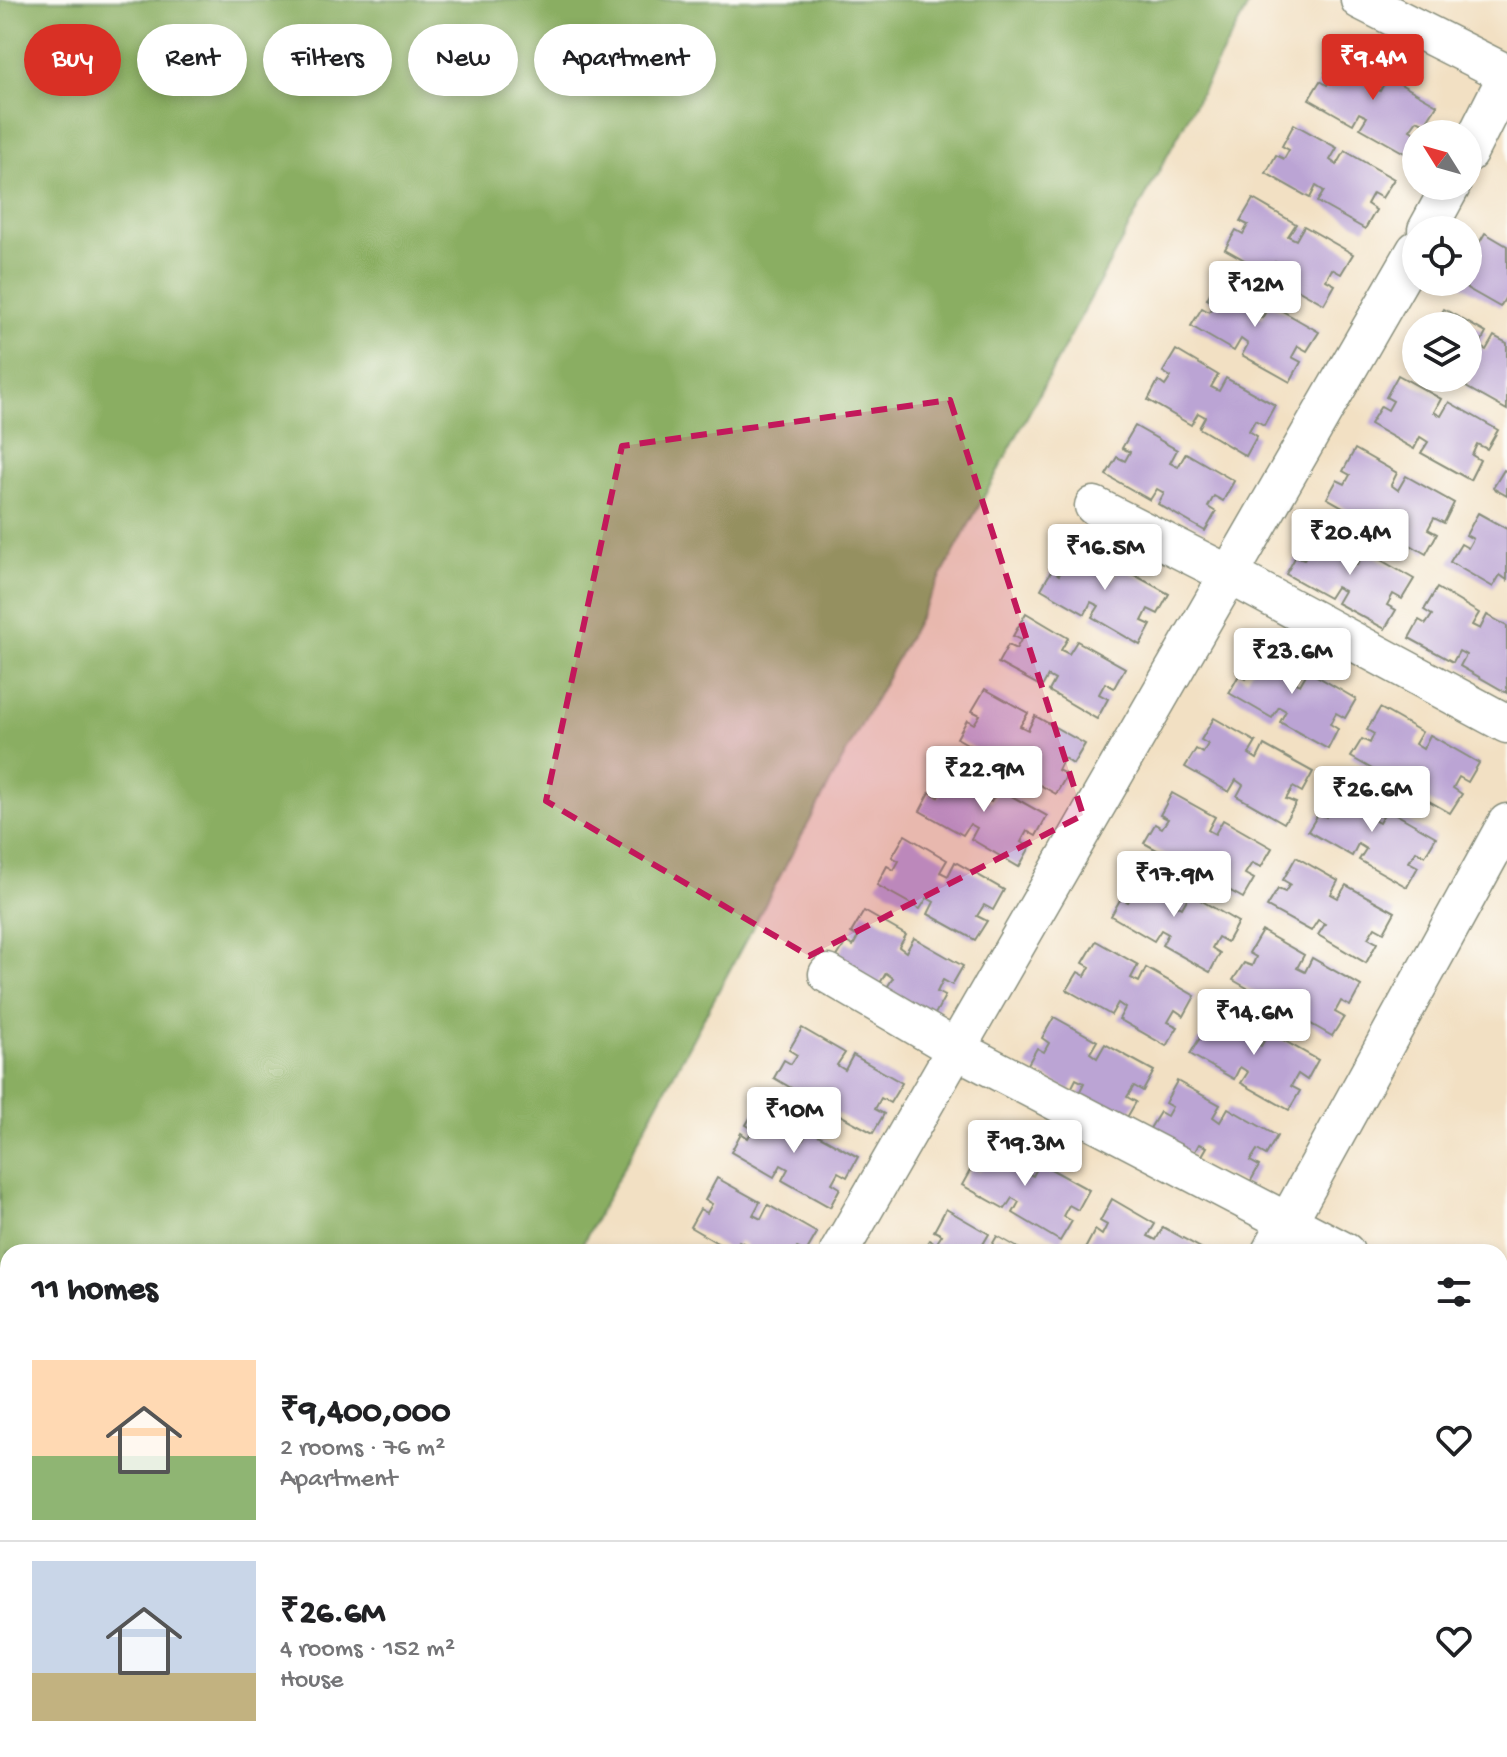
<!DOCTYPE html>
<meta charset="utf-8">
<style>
body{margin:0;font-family:"Gochi Hand",sans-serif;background:#f2f2f2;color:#202124;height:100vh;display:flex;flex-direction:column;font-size:30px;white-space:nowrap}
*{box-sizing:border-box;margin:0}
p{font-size:26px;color:#757577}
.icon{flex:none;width:44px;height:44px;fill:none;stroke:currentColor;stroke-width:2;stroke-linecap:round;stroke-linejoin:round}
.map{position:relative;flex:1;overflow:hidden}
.drawer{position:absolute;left:0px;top:1244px;width:1508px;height:514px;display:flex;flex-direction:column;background:#fff;border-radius:24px 24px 0 0;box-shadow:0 4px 12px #0003}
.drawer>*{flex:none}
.guide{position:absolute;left:24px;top:24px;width:800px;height:72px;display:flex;gap:16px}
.needle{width:52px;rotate:307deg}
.controls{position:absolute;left:1402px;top:120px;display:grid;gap:16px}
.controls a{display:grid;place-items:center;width:80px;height:80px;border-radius:50%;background:#fff;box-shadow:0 4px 12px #0003;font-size:40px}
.price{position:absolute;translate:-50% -68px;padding:0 18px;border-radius:8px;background:#fff;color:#222;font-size:26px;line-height:52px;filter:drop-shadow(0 2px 4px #0008)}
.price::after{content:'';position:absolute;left:50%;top:48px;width:24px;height:18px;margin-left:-12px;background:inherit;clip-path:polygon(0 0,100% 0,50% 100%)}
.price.on{background:#d93025;color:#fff}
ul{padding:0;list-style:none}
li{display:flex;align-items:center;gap:24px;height:200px;padding:0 32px}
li+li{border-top:2px solid #e0e0e0}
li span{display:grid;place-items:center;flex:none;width:224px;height:160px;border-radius:0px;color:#555}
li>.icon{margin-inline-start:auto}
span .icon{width:96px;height:96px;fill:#fffc;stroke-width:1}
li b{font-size:34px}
h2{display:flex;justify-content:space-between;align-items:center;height:96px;padding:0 32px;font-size:34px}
.pill{padding:0 28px;border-radius:36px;background:#fff;box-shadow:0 4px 12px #0003;font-size:28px;line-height:72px}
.pill.on{background:#d93025;color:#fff}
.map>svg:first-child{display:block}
</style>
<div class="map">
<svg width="1507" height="1757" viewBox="0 0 1507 1757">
<rect width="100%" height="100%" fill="#fdfcf7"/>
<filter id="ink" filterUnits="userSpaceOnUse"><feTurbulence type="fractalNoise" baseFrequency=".0125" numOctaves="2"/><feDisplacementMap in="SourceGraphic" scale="16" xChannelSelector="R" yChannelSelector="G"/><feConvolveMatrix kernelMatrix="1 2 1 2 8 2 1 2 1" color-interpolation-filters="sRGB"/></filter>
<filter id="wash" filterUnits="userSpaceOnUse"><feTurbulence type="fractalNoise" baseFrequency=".006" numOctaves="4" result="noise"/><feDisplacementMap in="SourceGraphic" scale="32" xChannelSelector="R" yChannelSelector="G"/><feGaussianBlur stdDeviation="1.8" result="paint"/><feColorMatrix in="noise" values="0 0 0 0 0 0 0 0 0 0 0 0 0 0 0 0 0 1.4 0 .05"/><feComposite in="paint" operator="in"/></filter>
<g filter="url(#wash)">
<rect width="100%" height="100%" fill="#f2e0c3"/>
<path fill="#8aae62" stroke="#54764b" stroke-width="2" d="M 0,0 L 1251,0 L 578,1252 L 8,1252 L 8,1750 L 724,1750 L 720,1757 L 0,1757 Z"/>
<g id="blocks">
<g fill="#bba4d4">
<path d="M 1337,50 L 1380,74 L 1373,87 L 1380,91 L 1388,77 L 1437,105 L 1425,124 L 1417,120 L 1410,130 L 1416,134 L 1416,141 L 1408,155 L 1360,128 L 1367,117 L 1359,113 L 1353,124 L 1309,99 L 1320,81 L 1327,85 L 1332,76 L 1325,72 Z"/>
<path d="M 1294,124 L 1337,148 L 1330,160 L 1337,165 L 1345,151 L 1394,179 L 1382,198 L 1373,193 L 1367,204 L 1376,210 L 1365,229 L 1317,202 L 1324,191 L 1316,186 L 1310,198 L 1266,173 L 1276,155 L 1284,159 L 1289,150 L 1282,146 Z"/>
<path d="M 1253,199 L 1296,224 L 1288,236 L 1296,240 L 1304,226 L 1353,254 L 1341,274 L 1332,269 L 1326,280 L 1335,285 L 1324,304 L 1276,277 L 1282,266 L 1275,262 L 1268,273 L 1225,249 L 1236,230 L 1243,234 L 1248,225 L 1240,221 Z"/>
<path d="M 1485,233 L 1507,246 L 1507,295 L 1500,307 L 1456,282 L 1468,282 L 1468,264 L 1474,268 L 1480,259 L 1472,255 Z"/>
<path d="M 1219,277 L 1262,301 L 1254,313 L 1262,318 L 1270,304 L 1319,332 L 1307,351 L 1298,346 L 1292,357 L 1301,362 L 1290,382 L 1242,355 L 1248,344 L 1241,339 L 1234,351 L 1191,326 L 1202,308 L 1209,312 L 1214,303 L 1207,299 Z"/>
<path d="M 1444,309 L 1486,333 L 1479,346 L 1486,350 L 1494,336 L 1507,343 L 1507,410 L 1466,387 L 1473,375 L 1468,373 L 1468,326 L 1434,326 Z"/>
<path d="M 1176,350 L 1218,375 L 1211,387 L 1219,391 L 1226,378 L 1275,405 L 1264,425 L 1255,420 L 1249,431 L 1257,436 L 1246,456 L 1199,428 L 1205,417 L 1198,413 L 1191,425 L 1148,400 L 1158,381 L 1165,386 L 1171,377 L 1163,372 Z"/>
<path d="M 1398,375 L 1441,399 L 1434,412 L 1441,416 L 1449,402 L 1498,430 L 1487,449 L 1477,444 L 1472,455 L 1480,460 L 1470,480 L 1421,453 L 1428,442 L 1420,437 L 1414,449 L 1370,424 L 1381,406 L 1388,410 L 1393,401 L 1386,397 Z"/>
<path d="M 1135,426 L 1177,450 L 1170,463 L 1178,467 L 1186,453 L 1234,481 L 1223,501 L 1214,496 L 1208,507 L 1216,512 L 1205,531 L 1158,504 L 1164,493 L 1157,489 L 1150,500 L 1106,475 L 1117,457 L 1125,461 L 1130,452 L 1122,448 Z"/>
<path d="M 1355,449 L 1397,473 L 1391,485 L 1398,490 L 1406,476 L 1454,503 L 1444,523 L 1434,518 L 1428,529 L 1437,534 L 1426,554 L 1379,527 L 1384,515 L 1377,511 L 1371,523 L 1327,498 L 1337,480 L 1345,484 L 1350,475 L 1343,471 Z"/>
<path d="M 1504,470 L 1507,472 L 1507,496 L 1493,488 Z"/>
<path d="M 1478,513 L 1507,529 L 1507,580 L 1500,575 L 1493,587 L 1450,562 L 1461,544 L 1468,548 L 1473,539 L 1466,535 Z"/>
<path d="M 1314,524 L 1357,549 L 1349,561 L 1357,565 L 1365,551 L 1414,579 L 1402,599 L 1393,594 L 1387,605 L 1396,610 L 1385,629 L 1337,603 L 1344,591 L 1336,587 L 1329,598 L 1286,574 L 1296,556 L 1304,559 L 1309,551 L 1301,546 Z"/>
<path d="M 1069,539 L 1112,564 L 1105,576 L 1112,580 L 1120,567 L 1169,594 L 1158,614 L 1148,609 L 1142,621 L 1151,625 L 1140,645 L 1092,617 L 1099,606 L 1091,602 L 1085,614 L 1041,589 L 1052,570 L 1059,575 L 1064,566 L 1056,562 Z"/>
<path d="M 1437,588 L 1479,613 L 1472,625 L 1480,629 L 1487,615 L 1507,626 L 1507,693 L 1460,666 L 1466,655 L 1459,651 L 1453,662 L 1409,638 L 1419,620 L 1426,624 L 1432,615 L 1424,610 Z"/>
<path d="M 1026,613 L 1068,638 L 1061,650 L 1069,654 L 1077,641 L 1125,668 L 1114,688 L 1105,683 L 1099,694 L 1108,699 L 1097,719 L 1049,691 L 1055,680 L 1048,676 L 1042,687 L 998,663 L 1008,645 L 1016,649 L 1021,640 L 1013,636 Z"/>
<path d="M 1257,644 L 1299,668 L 1293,681 L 1300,685 L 1308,671 L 1356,699 L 1345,718 L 1336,713 L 1330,724 L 1338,729 L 1328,749 L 1280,722 L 1286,711 L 1279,707 L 1272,718 L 1229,693 L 1239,675 L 1246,679 L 1252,670 L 1245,666 Z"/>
<path d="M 985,689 L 1028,713 L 1020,726 L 1028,730 L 1035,716 L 1085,744 L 1073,764 L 1064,758 L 1058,770 L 1067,775 L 1056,794 L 1008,767 L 1015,756 L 1007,751 L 1000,763 L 957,738 L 967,720 L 974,724 L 980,715 L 972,711 Z"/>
<path d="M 1380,708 L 1422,732 L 1415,744 L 1423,749 L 1430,735 L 1479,763 L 1468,782 L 1459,777 L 1453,788 L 1462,794 L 1450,813 L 1403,786 L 1409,775 L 1402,771 L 1395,782 L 1351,757 L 1362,739 L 1370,743 L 1374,734 L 1367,730 Z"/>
<path d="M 1214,718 L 1256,742 L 1249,754 L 1257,759 L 1264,745 L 1313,772 L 1302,792 L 1293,787 L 1286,799 L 1296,803 L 1284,823 L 1237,796 L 1243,785 L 1236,780 L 1229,792 L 1185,767 L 1196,749 L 1203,753 L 1208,744 L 1201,740 Z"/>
<path d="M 948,761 L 990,785 L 983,798 L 991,802 L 999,789 L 1047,816 L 1036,836 L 1027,831 L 1021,842 L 1030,847 L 1019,867 L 971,839 L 977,828 L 970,824 L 963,835 L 920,811 L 930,792 L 938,797 L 943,787 L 936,783 Z"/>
<path d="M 1336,782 L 1379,806 L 1372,819 L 1379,823 L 1387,809 L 1436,837 L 1425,856 L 1416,851 L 1409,862 L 1418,867 L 1407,887 L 1359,860 L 1366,849 L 1358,844 L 1352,856 L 1308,831 L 1319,813 L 1326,817 L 1331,808 L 1324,803 Z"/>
<path d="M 1172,793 L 1215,817 L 1208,830 L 1215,834 L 1223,820 L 1272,848 L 1261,867 L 1252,863 L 1245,874 L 1254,879 L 1243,898 L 1195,871 L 1202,860 L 1194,856 L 1188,867 L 1144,843 L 1155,824 L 1162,828 L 1168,819 L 1160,815 Z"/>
<path d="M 905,835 L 947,860 L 940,872 L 948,876 L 955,862 L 1004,890 L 993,910 L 984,905 L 977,916 L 987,921 L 975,940 L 928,914 L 934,902 L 927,898 L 920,909 L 877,885 L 887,866 L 894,870 L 899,861 L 892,857 Z"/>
<path d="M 1296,857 L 1338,881 L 1331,894 L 1338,898 L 1346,885 L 1395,912 L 1384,932 L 1375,927 L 1368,938 L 1377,943 L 1366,963 L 1318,935 L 1325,924 L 1318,920 L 1311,931 L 1267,907 L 1278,889 L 1285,892 L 1290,884 L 1283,880 Z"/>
<path d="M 1139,867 L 1181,891 L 1175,904 L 1182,908 L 1190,894 L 1238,922 L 1227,942 L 1218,937 L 1212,948 L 1220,953 L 1210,972 L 1162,945 L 1168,934 L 1161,930 L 1154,941 L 1111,916 L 1121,898 L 1128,902 L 1134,893 L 1126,889 Z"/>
<path d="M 864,911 L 906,935 L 899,947 L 906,952 L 914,938 L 963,966 L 952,985 L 943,980 L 937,992 L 945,996 L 934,1016 L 886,989 L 893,978 L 886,973 L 879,985 L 835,960 L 846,942 L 853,946 L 858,937 L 851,933 Z"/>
<path d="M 1262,931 L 1304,955 L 1297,968 L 1305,972 L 1312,958 L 1361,986 L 1350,1006 L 1341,1001 L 1335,1012 L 1344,1017 L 1332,1036 L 1285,1009 L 1291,998 L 1284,994 L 1277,1005 L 1233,980 L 1244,963 L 1252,966 L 1256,957 L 1249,953 Z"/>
<path d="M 1096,941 L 1138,965 L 1131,978 L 1139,982 L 1146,968 L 1195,996 L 1184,1016 L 1175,1010 L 1168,1022 L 1178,1027 L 1166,1046 L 1119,1019 L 1125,1008 L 1118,1003 L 1111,1015 L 1067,990 L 1078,972 L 1085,976 L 1090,967 L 1083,963 Z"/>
<path d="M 1218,1005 L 1261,1029 L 1254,1042 L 1261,1046 L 1269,1032 L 1318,1060 L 1307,1080 L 1298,1074 L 1291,1086 L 1300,1091 L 1289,1110 L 1241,1083 L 1248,1072 L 1240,1067 L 1234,1079 L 1190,1054 L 1201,1036 L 1208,1040 L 1213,1031 L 1206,1027 Z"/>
<path d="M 1054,1017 L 1097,1041 L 1090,1053 L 1097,1058 L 1105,1044 L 1154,1071 L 1143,1091 L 1134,1086 L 1127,1097 L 1136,1102 L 1125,1121 L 1078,1095 L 1084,1083 L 1076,1079 L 1070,1091 L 1027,1066 L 1037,1048 L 1044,1052 L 1049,1043 L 1042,1038 Z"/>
<path d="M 802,1028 L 845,1053 L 837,1065 L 845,1070 L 853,1055 L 902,1083 L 890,1103 L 881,1098 L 875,1109 L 884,1114 L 873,1133 L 825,1107 L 831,1095 L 824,1091 L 817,1103 L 774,1078 L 784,1060 L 791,1064 L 797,1055 L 789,1050 Z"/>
<path d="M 1177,1081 L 1220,1105 L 1213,1117 L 1220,1122 L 1228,1108 L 1277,1136 L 1266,1155 L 1257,1150 L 1250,1161 L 1259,1166 L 1248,1186 L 1200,1159 L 1207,1147 L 1199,1144 L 1193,1155 L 1149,1130 L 1160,1112 L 1167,1116 L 1172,1107 L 1165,1103 Z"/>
<path d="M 759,1103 L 801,1126 L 794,1139 L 801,1143 L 809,1130 L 858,1157 L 847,1177 L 838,1172 L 832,1183 L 840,1188 L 830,1207 L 782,1180 L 788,1169 L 781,1165 L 774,1177 L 731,1152 L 741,1133 L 748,1138 L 753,1129 L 746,1125 Z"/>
<path d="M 990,1135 L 1032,1160 L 1025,1172 L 1033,1176 L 1040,1163 L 1089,1190 L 1078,1210 L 1069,1205 L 1063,1216 L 1072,1221 L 1060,1241 L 1013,1213 L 1019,1202 L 1012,1198 L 1005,1209 L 962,1185 L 972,1167 L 980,1171 L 984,1161 L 977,1157 Z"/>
<path d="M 717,1178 L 760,1202 L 753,1215 L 761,1219 L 768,1205 L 817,1233 L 806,1252 L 797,1248 L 794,1252 L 743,1252 L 747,1245 L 739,1241 L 733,1252 L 690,1227 L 700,1209 L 707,1213 L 712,1204 L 705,1200 Z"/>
<path d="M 1112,1199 L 1155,1224 L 1148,1236 L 1156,1240 L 1163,1227 L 1208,1252 L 1090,1252 L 1085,1249 L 1095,1230 L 1102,1235 L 1107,1225 L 1100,1221 Z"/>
<path d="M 946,1209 L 989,1234 L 982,1246 L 989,1250 L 997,1236 L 1025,1252 L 922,1252 L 929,1240 L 936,1244 L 942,1235 L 934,1231 Z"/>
</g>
</g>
</g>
<g filter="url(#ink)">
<use href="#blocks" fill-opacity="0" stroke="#888e7c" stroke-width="2"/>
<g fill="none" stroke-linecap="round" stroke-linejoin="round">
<g stroke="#888e7c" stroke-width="41">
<g id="minor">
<path d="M 1360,0 L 1507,74"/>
<path d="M 1468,153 L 1507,76"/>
<path d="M 1427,230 L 1451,186"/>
<path d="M 1094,506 L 1230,575 L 1507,724"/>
<path d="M 828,974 L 956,1049 L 1345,1252"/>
<path d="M 839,1252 L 1416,250"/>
<path d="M 1271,1252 L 1507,823"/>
<path d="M 1500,1336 L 1507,1339"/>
<path d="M 1467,1757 L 1469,1750"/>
</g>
</g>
<use href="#minor" stroke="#fff" stroke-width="38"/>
</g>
</g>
<path fill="#c2185b" fill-opacity="0.2" stroke="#c2185b" stroke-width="6" stroke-dasharray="16 10" stroke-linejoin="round" d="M 950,400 L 1083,815 L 809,956 L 546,801 L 622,446 Z"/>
</svg>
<div class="controls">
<a><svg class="needle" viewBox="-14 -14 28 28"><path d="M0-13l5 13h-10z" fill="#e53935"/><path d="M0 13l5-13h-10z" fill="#757577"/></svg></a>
<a><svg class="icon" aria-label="locate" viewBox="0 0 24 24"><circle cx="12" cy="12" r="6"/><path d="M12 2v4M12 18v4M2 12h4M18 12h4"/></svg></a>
<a><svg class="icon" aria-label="layers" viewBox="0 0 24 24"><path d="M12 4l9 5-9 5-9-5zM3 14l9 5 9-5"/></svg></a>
</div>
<b class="price on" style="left:1373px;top:102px">₹9.4M</b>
<b class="price" style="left:1255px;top:329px">₹12M</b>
<b class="price" style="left:1350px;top:577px">₹20.4M</b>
<b class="price" style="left:1105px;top:592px">₹16.5M</b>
<b class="price" style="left:1292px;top:696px">₹23.6M</b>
<b class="price" style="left:984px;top:814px">₹22.9M</b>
<b class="price" style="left:1372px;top:834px">₹26.6M</b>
<b class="price" style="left:1174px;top:919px">₹17.9M</b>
<b class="price" style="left:1254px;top:1057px">₹14.6M</b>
<b class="price" style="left:794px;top:1155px">₹10M</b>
<b class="price" style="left:1025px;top:1188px">₹19.3M</b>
<div class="guide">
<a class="pill on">Buy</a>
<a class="pill">Rent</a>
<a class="pill">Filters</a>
<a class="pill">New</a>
<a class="pill">Apartment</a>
</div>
<section class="drawer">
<h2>11 homes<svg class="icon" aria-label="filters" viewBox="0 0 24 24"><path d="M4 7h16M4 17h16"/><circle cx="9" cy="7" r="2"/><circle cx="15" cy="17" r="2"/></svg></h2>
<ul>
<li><span style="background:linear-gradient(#ffd9b3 60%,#8fb573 0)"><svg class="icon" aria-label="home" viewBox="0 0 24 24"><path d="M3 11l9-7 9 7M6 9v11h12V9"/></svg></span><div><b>₹9,400,000</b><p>2 rooms · 76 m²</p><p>Apartment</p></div><svg class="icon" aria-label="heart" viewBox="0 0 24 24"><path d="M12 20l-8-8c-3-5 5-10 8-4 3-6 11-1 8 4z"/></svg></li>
<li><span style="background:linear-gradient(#c9d6e8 70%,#c2b280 0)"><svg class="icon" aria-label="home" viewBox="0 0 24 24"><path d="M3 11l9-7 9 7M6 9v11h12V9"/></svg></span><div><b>₹26.6M</b><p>4 rooms · 152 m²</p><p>House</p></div><svg class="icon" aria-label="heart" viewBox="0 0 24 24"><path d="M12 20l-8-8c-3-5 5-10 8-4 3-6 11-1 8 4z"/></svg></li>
</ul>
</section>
</div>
